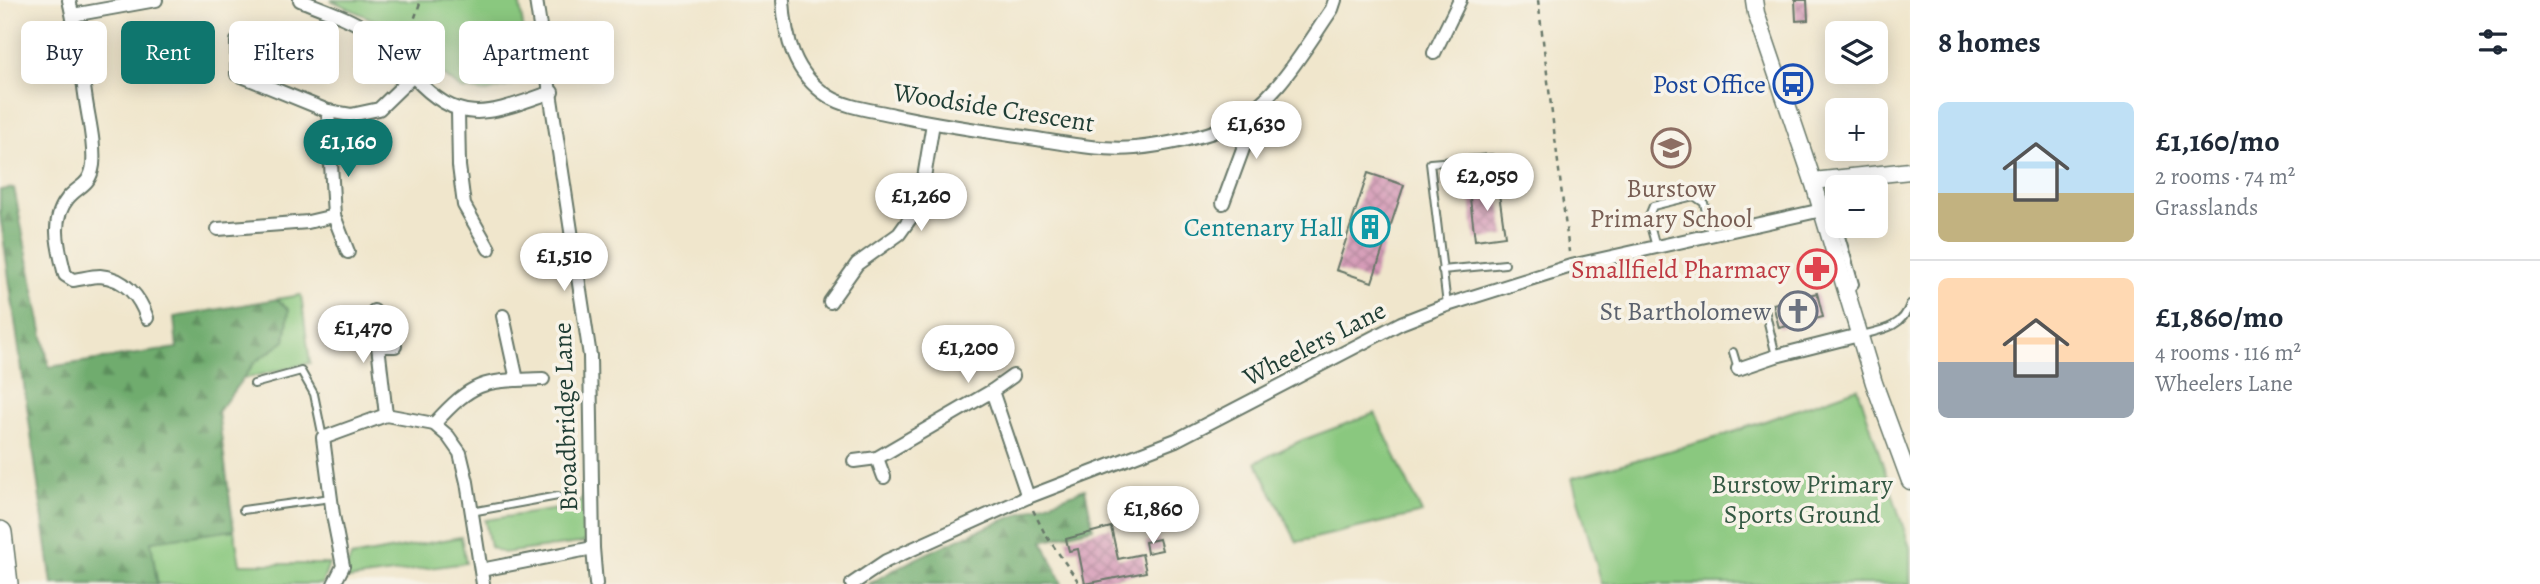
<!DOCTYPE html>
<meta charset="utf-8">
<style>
body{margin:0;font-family:Alegreya,serif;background:#f6f6f7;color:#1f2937;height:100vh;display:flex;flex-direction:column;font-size:26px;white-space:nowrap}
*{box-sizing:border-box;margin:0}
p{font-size:23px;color:#747a83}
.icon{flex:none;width:38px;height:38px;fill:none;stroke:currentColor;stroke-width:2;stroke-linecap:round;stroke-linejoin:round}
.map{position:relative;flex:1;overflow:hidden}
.details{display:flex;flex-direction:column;background:#fff;width:630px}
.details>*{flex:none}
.top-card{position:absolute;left:21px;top:21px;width:665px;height:63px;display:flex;gap:14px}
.fabs{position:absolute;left:1825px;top:21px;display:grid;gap:14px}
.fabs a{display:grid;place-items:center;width:63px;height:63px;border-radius:10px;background:#fff;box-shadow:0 4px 18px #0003;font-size:35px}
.price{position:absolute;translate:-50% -60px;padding:0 16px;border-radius:24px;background:#fff;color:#222;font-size:23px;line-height:46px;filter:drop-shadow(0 2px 4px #0008)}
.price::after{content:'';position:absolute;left:50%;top:42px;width:21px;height:16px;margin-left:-10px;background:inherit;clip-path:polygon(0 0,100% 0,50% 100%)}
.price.selected{background:#0f766e;color:#fff}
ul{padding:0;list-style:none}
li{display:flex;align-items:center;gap:21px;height:175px;padding:0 28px}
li+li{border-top:2px solid #e0e1e3}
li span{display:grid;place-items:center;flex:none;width:196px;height:140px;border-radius:10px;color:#555}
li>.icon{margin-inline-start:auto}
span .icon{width:84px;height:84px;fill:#fffc;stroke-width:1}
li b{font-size:30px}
h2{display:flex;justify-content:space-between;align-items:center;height:84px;padding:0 28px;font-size:30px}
.chip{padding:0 24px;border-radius:10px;background:#fff;box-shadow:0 4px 18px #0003;font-size:24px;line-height:63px}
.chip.selected{background:#0f766e;color:#fff}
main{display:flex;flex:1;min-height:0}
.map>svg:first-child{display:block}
</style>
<main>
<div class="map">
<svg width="1910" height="584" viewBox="0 0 1910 584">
<defs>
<pattern id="forest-firs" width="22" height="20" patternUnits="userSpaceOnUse" patternTransform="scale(1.75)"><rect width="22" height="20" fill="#6fac6e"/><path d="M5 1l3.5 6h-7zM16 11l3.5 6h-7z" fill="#5b8d5b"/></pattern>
<pattern id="building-cross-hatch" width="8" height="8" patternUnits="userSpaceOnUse" patternTransform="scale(1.75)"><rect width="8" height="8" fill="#d497b5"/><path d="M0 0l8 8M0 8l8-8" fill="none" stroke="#ab7c94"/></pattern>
</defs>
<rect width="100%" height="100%" fill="#f7f3e8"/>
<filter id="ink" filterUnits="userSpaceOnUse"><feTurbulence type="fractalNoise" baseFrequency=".0143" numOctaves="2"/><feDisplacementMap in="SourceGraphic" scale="14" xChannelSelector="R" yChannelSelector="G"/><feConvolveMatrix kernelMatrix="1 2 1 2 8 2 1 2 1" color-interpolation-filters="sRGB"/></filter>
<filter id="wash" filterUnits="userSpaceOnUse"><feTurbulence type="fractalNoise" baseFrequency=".00686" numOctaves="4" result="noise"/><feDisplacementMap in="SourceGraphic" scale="28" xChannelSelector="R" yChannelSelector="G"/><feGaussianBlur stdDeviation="1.57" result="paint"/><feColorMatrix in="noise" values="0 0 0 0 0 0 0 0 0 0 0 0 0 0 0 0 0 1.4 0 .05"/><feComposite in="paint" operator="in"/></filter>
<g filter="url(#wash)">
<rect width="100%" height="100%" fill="#f0e6cc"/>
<g fill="#8ac87f" stroke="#54825a" stroke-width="2">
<path d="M 331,0 L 519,0 L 530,71 L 526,81 L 487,92 L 461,89 L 439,71 L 408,36 Z"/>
<path d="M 301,295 L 310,363 L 243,379 L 255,362 L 285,341 L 289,310 L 277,299 Z"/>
<path d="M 1858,388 L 1910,548 L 1910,584 L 1602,584 L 1572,478 L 1722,436 Z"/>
<path d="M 1375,413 L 1422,513 L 1297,542 L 1256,462 L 1300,441 Z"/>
<path d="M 592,482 L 587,542 L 503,553 L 490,547 L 485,520 L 577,506 Z"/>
<path d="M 234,530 L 240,564 L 329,564 L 322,584 L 158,584 L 150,541 Z"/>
<path d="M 461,537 L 466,563 L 342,580 L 351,557 Z"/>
</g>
<g fill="url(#forest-firs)" stroke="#477451" stroke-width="2">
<path d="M 14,188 L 49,367 L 177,348 L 174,317 L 277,299 L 289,310 L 285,341 L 255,362 L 218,412 L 234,530 L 151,541 L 157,584 L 52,584 L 0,214 L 0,190 Z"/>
<path d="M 1085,489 L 1093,528 L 1043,541 L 1062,584 L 869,584 C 936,544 1012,517 1085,489 Z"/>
</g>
<g id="blocks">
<g fill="url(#building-cross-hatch)">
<path d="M 1795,0 L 1807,0 L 1808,20 L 1796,21 Z"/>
<path d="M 1368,173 L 1404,185 L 1372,282 L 1336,270 Z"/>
<path d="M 1498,187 L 1505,236 L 1475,240 L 1469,190 Z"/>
<path d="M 1817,293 L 1823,317 L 1779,328 L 1773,304 Z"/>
<path d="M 1111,527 L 1118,559 L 1142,554 L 1146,572 L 1085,584 L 1078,549 L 1069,551 L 1066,539 Z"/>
<path d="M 1159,539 L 1162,550 L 1147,553 L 1145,542 Z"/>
</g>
</g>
</g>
<g filter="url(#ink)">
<use href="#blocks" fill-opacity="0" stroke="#687869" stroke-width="2"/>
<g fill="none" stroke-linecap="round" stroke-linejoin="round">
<g stroke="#687869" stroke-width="10">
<g id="service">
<path d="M 1838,226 L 1855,284 L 1848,292"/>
<path d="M 1656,247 L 1648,218 L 1653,206 L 1694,196 L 1704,203 L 1711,234"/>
<path d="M 1442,270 L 1505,264"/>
<path d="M 1447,305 L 1430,163 L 1491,158"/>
<path d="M 1765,310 L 1776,356"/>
<path d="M 1861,335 C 1883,330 1903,327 1910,304"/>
<path d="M 1733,352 L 1738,369"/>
<path d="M 254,384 L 301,371 L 314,394 L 323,438"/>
<path d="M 243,510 L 331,498"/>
<path d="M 471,512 L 558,496"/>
</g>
</g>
<g stroke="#687869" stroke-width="16">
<g id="minor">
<path d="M 69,0 C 77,33 81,67 86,101 C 89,121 95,144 93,165 C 90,186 79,185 68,198 C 49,221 59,249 65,275 L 73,280 C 81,279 92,276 100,276 C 125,278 140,297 147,318"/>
<path d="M 300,0 C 327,11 360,21 382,41 C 395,52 403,65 414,77 C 462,130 493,112 552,92"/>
<path d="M 536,0 L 590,356 L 593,548 L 596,584"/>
<path d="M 783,0 C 785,38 794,74 828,96 C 847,108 873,110 894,115 C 939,125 984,131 1030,138 C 1064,143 1100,151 1135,148 C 1159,146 1206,137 1228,126 C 1275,103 1303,51 1332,9 L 1335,0"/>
<path d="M 73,15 L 156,0"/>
<path d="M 237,41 L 237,74 L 328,111 L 351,115 L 379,109 L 413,76"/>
<path d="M 1434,53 L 1460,0"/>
<path d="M 328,111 L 334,216 L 348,252"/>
<path d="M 458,111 L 459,166 L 464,205 L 489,249"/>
<path d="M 1223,203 L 1258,108"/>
<path d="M 218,229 L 308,222 L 334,216"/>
<path d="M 830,302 L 857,264 L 899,234 L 914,213 L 922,190 L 933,123"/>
<path d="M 374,311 L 386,415"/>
<path d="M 503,316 L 517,380"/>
<path d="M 378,346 L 395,346"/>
<path d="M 1738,369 L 1776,356 L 1859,335"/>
<path d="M 992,391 L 1013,376"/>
<path d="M 434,424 C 475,379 484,381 543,379"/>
<path d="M 854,461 L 877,458"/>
<path d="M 884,477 L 877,458 L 992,391 L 1028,497"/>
<path d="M 481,570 L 593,548"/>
<path d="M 334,584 L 343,566 L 333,515 L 323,438 L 386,415 L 434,424 L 448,436 L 460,453 L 467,482 L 483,584"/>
<path d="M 852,584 L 886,561 L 1028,497 L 1176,440 L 1401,323 L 1447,305 L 1571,266 L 1822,210"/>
</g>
</g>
<g stroke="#687869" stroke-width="19">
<g id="tertiary">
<path d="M 1754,0 L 1756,13 L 1813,181 L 1874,383 L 1910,481"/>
<path d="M 1813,181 L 1910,171"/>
</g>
</g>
<g stroke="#687869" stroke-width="26">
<path id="motorway" d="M 0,533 L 6,584"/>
</g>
<g stroke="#687869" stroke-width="2.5" stroke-dasharray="5 5" stroke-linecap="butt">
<path d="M 1538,0 L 1569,252"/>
<path d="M 405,46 L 421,0"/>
<path d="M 1033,510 L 1045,534 L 1080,584"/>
</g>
<use href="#service" stroke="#fff" stroke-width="6"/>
<use href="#minor" stroke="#fff" stroke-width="12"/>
<use href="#tertiary" stroke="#fff" stroke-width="16"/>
<use href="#motorway" stroke="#fff" stroke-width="23"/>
</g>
</g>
<defs>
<g id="bus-ring" transform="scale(2.0125)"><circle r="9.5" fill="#f7f3e8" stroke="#1a4fb4" stroke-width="1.5"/><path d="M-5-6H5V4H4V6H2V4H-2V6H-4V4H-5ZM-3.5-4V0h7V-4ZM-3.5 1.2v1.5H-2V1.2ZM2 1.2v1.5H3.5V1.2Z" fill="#1a4fb4"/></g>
<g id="school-ring" transform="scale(2.0125)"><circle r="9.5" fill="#f7f3e8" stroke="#8d6e63" stroke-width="1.5"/><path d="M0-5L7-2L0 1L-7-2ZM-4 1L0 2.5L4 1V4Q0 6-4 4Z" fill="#8d6e63"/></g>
<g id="building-ring" transform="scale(2.0125)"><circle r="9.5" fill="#f7f3e8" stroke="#0f9aa8" stroke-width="1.5"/><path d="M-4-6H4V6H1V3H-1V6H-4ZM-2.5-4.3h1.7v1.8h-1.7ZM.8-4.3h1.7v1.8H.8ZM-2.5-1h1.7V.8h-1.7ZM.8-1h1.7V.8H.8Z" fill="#0f9aa8"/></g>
<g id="pharmacy-ring" transform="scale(2.0125)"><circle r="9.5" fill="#f7f3e8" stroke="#e0444e" stroke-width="1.5"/><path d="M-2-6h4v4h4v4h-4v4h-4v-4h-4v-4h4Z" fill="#e0444e"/></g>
<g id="church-ring" transform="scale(2.0125)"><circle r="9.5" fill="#f7f3e8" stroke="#6b7280" stroke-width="1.5"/><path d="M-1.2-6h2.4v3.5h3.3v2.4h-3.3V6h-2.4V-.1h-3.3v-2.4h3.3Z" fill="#6b7280"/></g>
</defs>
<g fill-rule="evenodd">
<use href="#bus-ring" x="1793" y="84"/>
<use href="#school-ring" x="1671" y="148"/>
<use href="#building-ring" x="1370" y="227"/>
<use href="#pharmacy-ring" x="1817" y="269"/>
<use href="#church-ring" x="1798" y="311"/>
</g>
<g text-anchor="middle" stroke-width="7" stroke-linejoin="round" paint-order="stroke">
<g font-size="26" fill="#164399" stroke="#f7f3e8" text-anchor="end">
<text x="1766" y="93">Post Office</text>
</g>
<g font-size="26" fill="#1f3d34" stroke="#f7f3e8">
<text transform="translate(994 107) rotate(9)" y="9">Woodside Crescent</text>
<text transform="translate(1314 343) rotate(-27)" y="9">Wheelers Lane</text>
<text transform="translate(565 417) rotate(-92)" y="9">Broadbridge Lane</text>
</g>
<g font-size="26" fill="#785e54" stroke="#f7f3e8">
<text x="1671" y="197">Burstow<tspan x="1671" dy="30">Primary School</tspan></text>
</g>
<g font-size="26" fill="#0d838f" stroke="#f7f3e8" text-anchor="end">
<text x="1343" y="236">Centenary Hall</text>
</g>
<g font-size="26" fill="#be3a42" stroke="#f7f3e8" text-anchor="end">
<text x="1790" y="278">Smallfield Pharmacy</text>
</g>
<g font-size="26" fill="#5b616d" stroke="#f7f3e8" text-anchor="end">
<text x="1771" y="320">St Bartholomew</text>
</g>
<g font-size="26" fill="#345943" stroke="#f7f3e8">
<text x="1802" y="493">Burstow Primary<tspan x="1802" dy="30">Sports Ground</tspan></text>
</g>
</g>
</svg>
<div class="fabs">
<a><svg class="icon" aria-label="layers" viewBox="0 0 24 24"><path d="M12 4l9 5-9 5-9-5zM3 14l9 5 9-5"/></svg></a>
<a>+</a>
<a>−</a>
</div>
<b class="price" style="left:1256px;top:161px">£1,630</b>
<b class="price selected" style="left:348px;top:179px">£1,160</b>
<b class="price" style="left:1487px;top:213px">£2,050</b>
<b class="price" style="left:921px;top:233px">£1,260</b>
<b class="price" style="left:564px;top:293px">£1,510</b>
<b class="price" style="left:363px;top:365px">£1,470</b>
<b class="price" style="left:968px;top:385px">£1,200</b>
<b class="price" style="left:1153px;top:546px">£1,860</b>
<div class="top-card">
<a class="chip">Buy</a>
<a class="chip selected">Rent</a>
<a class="chip">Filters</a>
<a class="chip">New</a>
<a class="chip">Apartment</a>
</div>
</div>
<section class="details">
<h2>8 homes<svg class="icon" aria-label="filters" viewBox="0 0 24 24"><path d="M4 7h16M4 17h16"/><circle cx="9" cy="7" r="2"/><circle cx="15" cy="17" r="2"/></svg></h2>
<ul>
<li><span style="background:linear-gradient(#bfe0f5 65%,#c2b280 0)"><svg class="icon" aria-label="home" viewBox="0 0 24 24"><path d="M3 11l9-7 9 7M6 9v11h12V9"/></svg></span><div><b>£1,160/mo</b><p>2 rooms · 74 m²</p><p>Grasslands</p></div></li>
<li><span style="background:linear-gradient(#ffd9b3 60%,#9aa5b1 0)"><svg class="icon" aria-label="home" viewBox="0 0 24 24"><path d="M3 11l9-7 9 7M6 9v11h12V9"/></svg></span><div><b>£1,860/mo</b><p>4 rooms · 116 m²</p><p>Wheelers Lane</p></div></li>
</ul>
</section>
</main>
